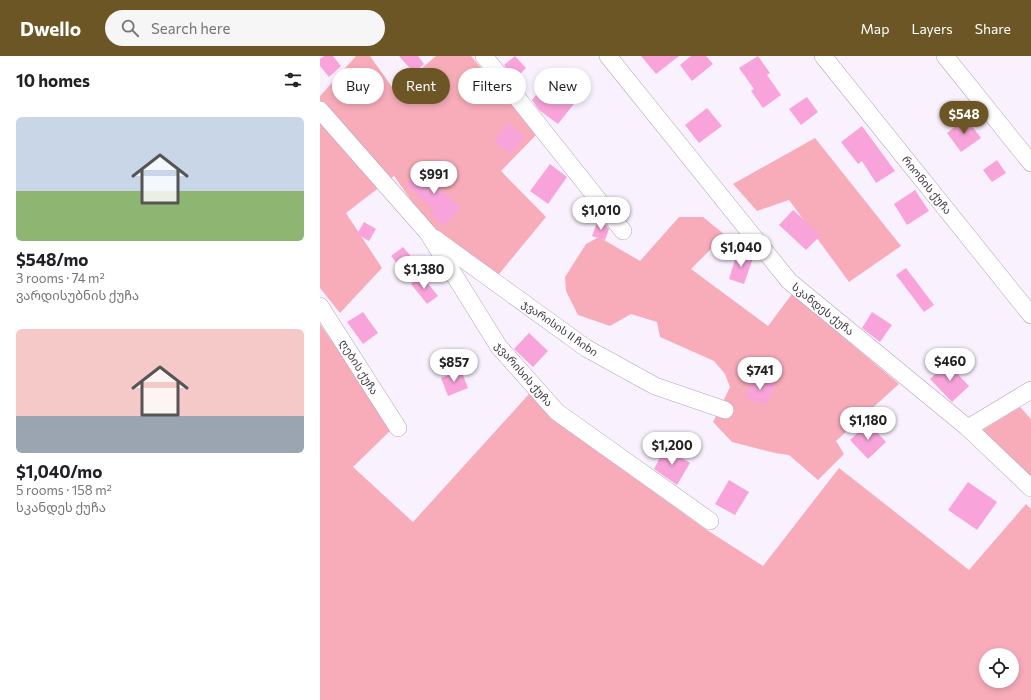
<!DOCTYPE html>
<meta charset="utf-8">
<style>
body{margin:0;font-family:Commissioner,"Noto Sans Georgian",sans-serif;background:#f6f6f6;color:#202124;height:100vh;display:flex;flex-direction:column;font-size:15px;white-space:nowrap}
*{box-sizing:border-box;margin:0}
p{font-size:13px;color:#757577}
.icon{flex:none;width:22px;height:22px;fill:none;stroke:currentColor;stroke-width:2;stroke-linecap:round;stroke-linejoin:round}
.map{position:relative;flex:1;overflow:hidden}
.details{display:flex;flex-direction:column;background:#fff;width:320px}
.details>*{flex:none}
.hud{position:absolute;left:12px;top:12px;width:380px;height:36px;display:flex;gap:8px}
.controls{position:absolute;left:659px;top:592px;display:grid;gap:8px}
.controls a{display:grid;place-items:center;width:40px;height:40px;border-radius:50%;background:#fff;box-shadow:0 2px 6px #0003;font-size:20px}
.price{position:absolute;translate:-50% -34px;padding:0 9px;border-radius:14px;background:#fff;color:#222;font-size:13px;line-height:26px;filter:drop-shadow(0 1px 2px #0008)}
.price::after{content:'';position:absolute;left:50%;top:24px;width:12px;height:9px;margin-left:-6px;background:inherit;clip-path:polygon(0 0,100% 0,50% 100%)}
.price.current{background:#6c5626;color:#fff}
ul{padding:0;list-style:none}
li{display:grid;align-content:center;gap:8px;height:212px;padding:0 16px}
li span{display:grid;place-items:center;height:124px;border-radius:6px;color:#555}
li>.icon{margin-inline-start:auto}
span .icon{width:72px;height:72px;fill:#fffc;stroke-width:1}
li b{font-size:17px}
h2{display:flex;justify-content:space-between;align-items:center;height:48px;padding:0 16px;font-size:17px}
.pill{padding:0 14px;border-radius:18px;background:#fff;box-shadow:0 2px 6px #0003;font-size:14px;line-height:36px}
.pill.current{background:#6c5626;color:#fff}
header{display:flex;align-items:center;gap:24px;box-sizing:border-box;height:56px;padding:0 20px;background:#6c5626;color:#fff}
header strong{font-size:19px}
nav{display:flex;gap:22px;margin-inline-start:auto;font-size:14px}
.search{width:280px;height:36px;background:#f6f6f6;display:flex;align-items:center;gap:10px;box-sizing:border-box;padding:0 14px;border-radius:22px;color:#757577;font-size:15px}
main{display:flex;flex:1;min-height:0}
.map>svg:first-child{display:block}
</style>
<header>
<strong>Dwello</strong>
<div class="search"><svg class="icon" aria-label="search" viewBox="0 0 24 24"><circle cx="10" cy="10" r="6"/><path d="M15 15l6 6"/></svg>Search here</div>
<nav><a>Map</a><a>Layers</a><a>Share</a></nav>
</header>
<main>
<section class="details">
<h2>10 homes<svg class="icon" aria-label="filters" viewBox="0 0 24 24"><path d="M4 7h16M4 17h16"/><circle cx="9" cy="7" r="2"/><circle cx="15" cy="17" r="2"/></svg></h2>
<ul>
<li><span style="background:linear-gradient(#c9d6e8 60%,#8fb573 0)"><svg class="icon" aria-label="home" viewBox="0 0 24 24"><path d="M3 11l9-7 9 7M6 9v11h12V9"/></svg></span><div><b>$548/mo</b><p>3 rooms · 74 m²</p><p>ვარდისუბნის ქუჩა</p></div></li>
<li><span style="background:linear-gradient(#f6c9c9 70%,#9aa5b1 0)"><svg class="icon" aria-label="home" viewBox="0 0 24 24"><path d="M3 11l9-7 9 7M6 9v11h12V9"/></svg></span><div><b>$1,040/mo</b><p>5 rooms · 158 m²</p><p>სკანდეს ქუჩა</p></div></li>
</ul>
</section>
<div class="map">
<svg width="711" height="644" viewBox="0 0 711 644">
<rect width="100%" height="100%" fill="#faf1fe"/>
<g fill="#f8acba" fill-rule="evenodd">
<path d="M 36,0 L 50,0 L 75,35 L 116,0 L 151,0 L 217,78 L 181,115 L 226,161 L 179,218 L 115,178 L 74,120 L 26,157 L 62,212 L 20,257 L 0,232 L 0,40 Z"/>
<path d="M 495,82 L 581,190 L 529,226 L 469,144 L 437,155 L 413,128 Z"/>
<path d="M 359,161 L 383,161 L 405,179 L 371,213 L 448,270 L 472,238 L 579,328 L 516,385 L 524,398 L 498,424 L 469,399 L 455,397 L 412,386 L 393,366 L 410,331 L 405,318 L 394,305 L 340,281 L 337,266 L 311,258 L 290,270 L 258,259 L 246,235 L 245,221 L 266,188 L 279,181 L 320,205 Z"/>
<path d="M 0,268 L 72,373 L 33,411 L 93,466 L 209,338 L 239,368 L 384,472 L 443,510 L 519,412 L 649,514 L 706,448 L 711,453 L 711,644 L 0,644 ZM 666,599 L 692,599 L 692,625 L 666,625 Z"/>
<path d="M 700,351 L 711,363 L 711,421 L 661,375 Z"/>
</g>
<g fill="#f8a4da">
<path d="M 4,0 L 13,0 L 21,10 L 9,21 L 0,10 L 0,3 Z"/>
<path d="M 79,0 L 98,0 L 104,8 L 94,17 Z"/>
<path d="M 195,0 L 206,12 L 195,23 L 184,9 Z"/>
<path d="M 321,0 L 359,0 L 336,18 Z"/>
<path d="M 371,0 L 386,0 L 393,8 L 372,25 L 360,9 Z"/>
<path d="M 438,0 L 450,17 L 447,19 L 461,39 L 443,52 L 431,35 L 434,33 L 419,12 Z"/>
<path d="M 233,18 L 261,39 L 238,68 L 219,54 L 212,44 Z"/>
<path d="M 487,41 L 498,56 L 481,69 L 469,53 Z"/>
<path d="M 387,52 L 402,70 L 379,87 L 365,69 Z"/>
<path d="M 646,62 L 661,82 L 641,96 L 627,77 Z"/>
<path d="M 188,67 L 205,81 L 191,98 L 174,85 Z"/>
<path d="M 542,70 L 575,115 L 556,127 L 542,105 L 538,108 L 521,86 Z"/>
<path d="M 677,104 L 686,117 L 672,126 L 663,114 Z"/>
<path d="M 105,108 L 122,124 L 117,130 L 141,152 L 124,171 L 110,157 L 113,154 L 86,128 Z"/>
<path d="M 230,108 L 247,121 L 228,148 L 210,135 Z"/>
<path d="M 595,134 L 609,155 L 587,169 L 574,148 Z"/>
<path d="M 473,154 L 501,179 L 486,194 L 459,169 Z"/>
<path d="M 278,164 L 284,167 L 289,173 L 285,184 L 272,180 Z"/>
<path d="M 44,166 L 56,173 L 49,185 L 37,178 Z"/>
<path d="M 83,191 L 99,210 L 87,220 L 71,200 Z"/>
<path d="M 417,197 L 433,202 L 424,228 L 409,223 Z"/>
<path d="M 586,212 L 614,249 L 604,256 L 576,219 Z"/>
<path d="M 102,220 L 118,240 L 107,248 L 91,228 Z"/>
<path d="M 43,256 L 58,277 L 43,288 L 27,266 Z"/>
<path d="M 552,256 L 572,269 L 560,286 L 542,272 Z"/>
<path d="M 209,277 L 228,295 L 213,311 L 194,293 Z"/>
<path d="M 627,307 L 649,330 L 632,346 L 610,323 Z"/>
<path d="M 141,314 L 148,332 L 128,340 L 121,322 Z"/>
<path d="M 434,320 L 455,329 L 446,350 L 425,342 Z"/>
<path d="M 548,367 L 566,386 L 548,403 L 530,384 Z"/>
<path d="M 345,392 L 370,407 L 357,429 L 334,413 Z"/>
<path d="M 409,424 L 429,436 L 415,459 L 395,448 Z"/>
<path d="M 648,426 L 677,446 L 657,474 L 628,454 Z"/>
</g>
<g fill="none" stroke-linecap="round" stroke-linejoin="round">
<g stroke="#b6a1bf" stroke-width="18">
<g id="minor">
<path d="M 164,0 L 303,175"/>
<path d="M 288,0 L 469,225 L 648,372 L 711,334"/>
<path d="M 503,0 L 711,259"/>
<path d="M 625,0 L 711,107"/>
<path d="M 0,54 L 108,177 L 179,291 L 237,356 L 390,465"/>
<path d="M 114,182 L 266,292 L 335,330 L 405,354"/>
<path d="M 0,250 L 78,372"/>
<path d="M 648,372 L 711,432"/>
</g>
</g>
<use href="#minor" stroke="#fff" stroke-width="17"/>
</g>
<g text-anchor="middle" stroke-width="3" stroke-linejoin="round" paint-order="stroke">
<g font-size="11" fill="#3f3643" stroke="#fff">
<text transform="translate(607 129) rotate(51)" y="4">რიონის ქუჩა</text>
<text transform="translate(503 253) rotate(39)" y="4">სკანდეს ქუჩა</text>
<text transform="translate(240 272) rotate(35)" y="4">ჯვარისის II ჩიხი</text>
<text transform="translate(39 311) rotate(58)" y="4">ღების ქუჩა</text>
<text transform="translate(204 318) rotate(49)" y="4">ჯვარისის ქუჩა</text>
</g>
</g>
</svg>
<div class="controls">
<a><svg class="icon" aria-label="locate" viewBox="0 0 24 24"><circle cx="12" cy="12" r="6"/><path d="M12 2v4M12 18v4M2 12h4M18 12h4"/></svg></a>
</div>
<b class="price current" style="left:644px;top:79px">$548</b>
<b class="price" style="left:114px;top:139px">$991</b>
<b class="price" style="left:281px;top:175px">$1,010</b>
<b class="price" style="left:421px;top:212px">$1,040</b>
<b class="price" style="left:104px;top:234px">$1,380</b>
<b class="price" style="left:630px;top:326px">$460</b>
<b class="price" style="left:134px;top:327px">$857</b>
<b class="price" style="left:440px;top:335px">$741</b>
<b class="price" style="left:548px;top:385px">$1,180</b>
<b class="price" style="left:352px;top:410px">$1,200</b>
<div class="hud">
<a class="pill">Buy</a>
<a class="pill current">Rent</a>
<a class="pill">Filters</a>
<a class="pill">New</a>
</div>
</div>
</main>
